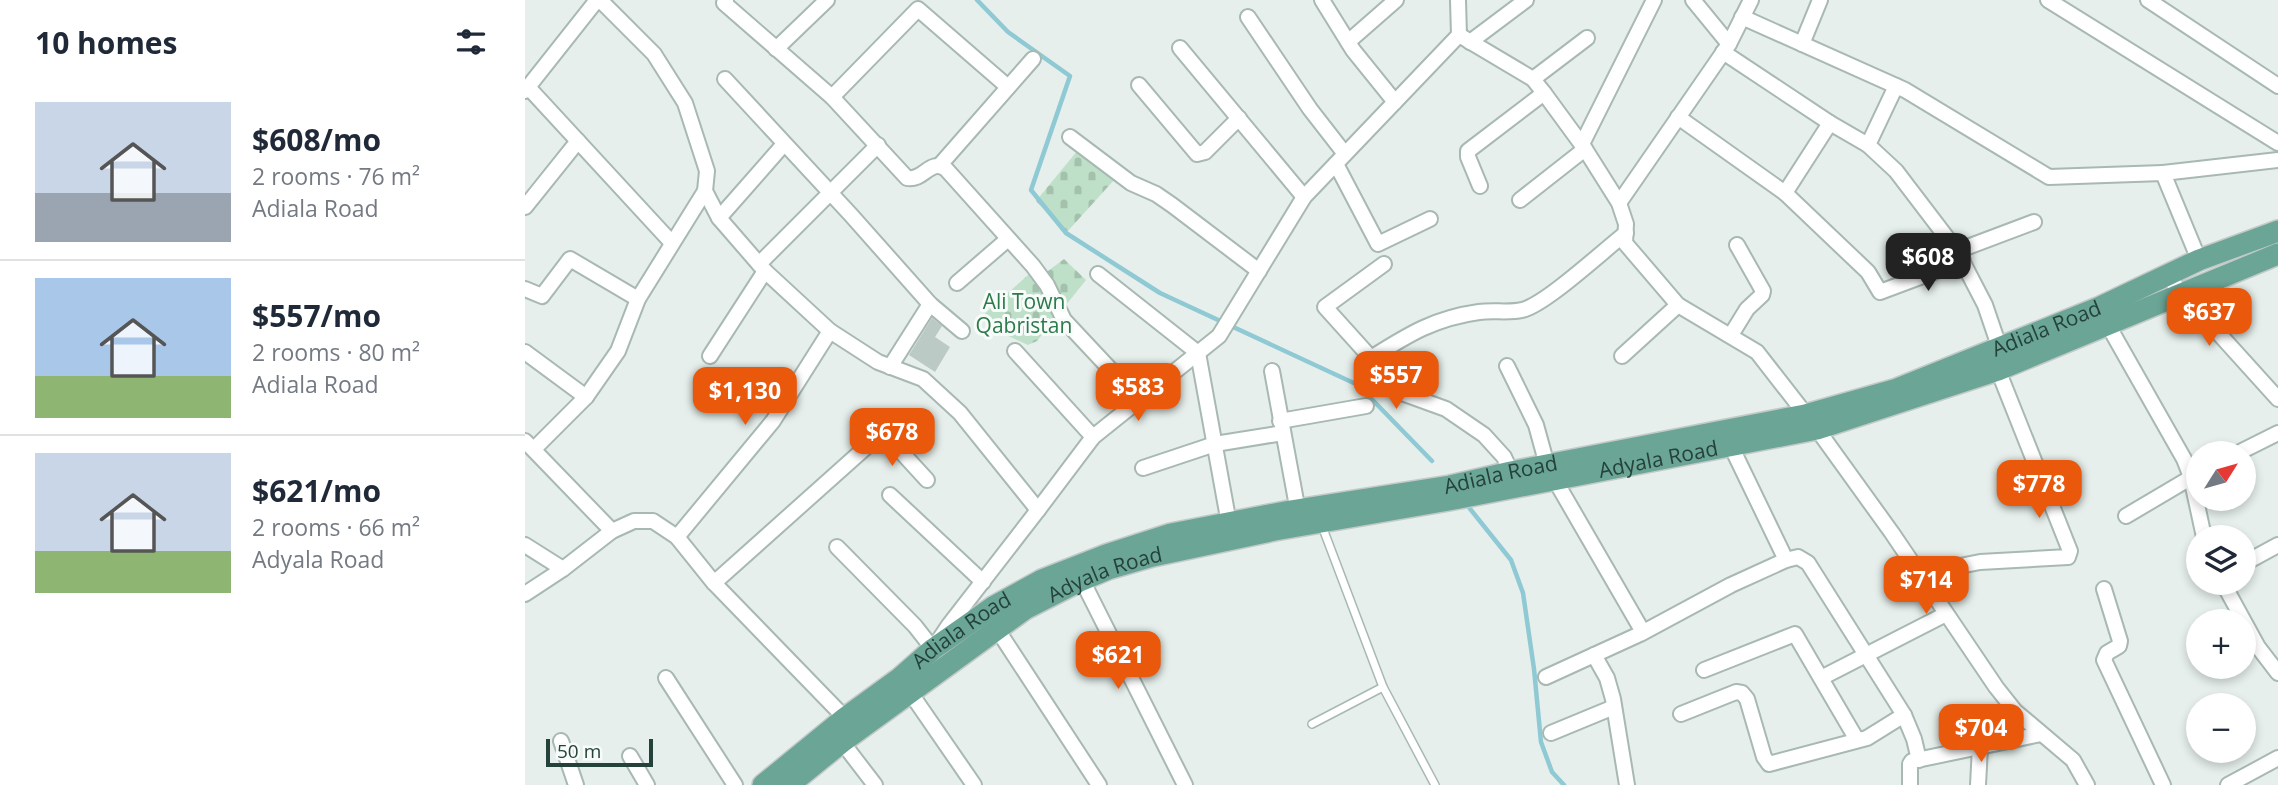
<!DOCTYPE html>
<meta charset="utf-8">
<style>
body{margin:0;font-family:"Open Sans",sans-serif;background:#f2f2f3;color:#1f2937;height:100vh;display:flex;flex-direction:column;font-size:26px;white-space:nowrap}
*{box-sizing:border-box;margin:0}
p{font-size:23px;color:#747a83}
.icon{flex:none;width:38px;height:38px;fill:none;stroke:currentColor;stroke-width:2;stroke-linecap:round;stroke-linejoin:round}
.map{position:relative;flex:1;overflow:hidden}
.side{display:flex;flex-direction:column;background:#fff;width:525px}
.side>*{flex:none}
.needle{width:46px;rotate:53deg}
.controls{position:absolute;left:1661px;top:441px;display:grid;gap:14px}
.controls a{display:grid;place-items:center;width:70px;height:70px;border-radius:50%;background:#fff;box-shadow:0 4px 10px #0003;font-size:35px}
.scale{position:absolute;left:21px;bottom:18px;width:107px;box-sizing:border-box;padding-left:7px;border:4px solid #24423a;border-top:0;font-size:19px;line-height:24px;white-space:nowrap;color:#24423a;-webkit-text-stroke:5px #f7fbf9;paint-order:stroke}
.price{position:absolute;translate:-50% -60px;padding:0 16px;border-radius:14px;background:#ea580c;color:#fff;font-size:23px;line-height:46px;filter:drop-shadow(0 2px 4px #0008)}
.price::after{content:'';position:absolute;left:50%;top:42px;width:21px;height:16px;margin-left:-10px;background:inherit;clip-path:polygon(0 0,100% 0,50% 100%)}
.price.on{background:#222;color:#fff}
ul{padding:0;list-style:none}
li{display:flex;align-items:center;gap:21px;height:175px;padding:0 35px}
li+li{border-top:2px solid #e0e1e3}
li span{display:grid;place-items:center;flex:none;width:196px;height:140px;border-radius:0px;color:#555}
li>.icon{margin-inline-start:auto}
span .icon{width:84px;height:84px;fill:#fffc;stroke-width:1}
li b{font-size:30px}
h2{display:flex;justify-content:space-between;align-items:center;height:84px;padding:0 35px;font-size:30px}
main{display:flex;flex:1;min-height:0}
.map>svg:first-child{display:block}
</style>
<main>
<section class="side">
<h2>10 homes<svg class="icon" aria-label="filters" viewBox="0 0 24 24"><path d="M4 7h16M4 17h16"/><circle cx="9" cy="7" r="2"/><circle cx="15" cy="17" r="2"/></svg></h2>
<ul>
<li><span style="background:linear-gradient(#c9d6e8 65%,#9aa5b1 0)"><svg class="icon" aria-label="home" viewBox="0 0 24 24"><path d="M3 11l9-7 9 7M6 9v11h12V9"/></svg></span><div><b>$608/mo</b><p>2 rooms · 76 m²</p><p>Adiala Road</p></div></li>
<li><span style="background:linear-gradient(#a9c7e8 70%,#8fb573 0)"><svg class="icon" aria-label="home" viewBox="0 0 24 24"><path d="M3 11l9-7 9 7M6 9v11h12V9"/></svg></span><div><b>$557/mo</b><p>2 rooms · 80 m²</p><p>Adiala Road</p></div></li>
<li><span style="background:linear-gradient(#c9d6e8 70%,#8fb573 0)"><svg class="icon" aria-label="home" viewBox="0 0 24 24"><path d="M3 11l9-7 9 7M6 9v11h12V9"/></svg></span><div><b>$621/mo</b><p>2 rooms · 66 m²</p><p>Adyala Road</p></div></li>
</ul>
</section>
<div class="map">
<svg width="1753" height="785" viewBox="0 0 1753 785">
<defs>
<pattern id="cemetery-stones" width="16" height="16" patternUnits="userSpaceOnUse" patternTransform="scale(1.75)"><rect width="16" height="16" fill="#bfe0c8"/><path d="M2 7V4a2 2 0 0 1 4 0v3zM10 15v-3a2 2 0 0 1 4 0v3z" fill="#a4c1ad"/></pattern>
</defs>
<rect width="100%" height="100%" fill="#e6efeb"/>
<g fill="url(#cemetery-stones)">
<path d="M 553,150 L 590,179 L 541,233 L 511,201 Z"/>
<path d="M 539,259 L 561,280 L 512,341 L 503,345 L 466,328 L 455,318 L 503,275 L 519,274 Z"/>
</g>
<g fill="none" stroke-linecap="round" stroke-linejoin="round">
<g stroke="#8ec9d4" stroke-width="4.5">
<path d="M 452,0 L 483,32 L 545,76 L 506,190 L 541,233 L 635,293 L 833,385 L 907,461"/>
<path d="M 942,505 L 986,560 L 998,593 L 1009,669 L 1016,742 L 1027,772 L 1039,785"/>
</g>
</g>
<path fill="#bbcac4" d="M 407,318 L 417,326 L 410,337 L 425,347 L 410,372 L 384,355 Z"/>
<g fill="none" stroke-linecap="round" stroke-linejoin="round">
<g stroke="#a8b8b2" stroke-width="10">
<g id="service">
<path d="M 797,526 L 858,687 L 910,785"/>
<path d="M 787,724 L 858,687"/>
</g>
</g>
<g stroke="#a8b8b2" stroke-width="18">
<g id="minor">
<path d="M 75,0 L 129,54 L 160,103 L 182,171 L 180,191 L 194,218 L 240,271 L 305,331 L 353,362 L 398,379 L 435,413 L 513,510 L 424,625 L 408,649 L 390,626 L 312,547"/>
<path d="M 201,0 L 199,3 L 307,97 L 382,178 C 399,181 405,158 421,169 L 508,266 L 522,285 L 539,320 L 614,400"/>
<path d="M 797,0 L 828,50 L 870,102"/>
<path d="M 933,0 L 934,35"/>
<path d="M 1168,0 L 1204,44"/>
<path d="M 1523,0 L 1753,143"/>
<path d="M 1623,0 L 1753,86"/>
<path d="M 723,17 L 785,109 L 820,154"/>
<path d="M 1217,17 L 1380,90 L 1524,177 L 1638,173 L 1674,260"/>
<path d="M 823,42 L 871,0"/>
<path d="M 945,42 L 1001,0"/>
<path d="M 1277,44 L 1295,0"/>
<path d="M 655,48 L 779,197"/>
<path d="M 251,49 L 302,0"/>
<path d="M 1198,52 L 1305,123"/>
<path d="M 200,79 L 326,215 L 405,304 L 437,331"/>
<path d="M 1008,79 L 1062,38"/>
<path d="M 614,85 L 672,154 L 680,152 L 714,118"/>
<path d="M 1371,86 L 1343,145 L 1371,171 L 1432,251 L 1460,305 L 1475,349"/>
<path d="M 3,87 L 147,243"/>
<path d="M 0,91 L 72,0"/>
<path d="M 307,97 L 393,9 L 483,87"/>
<path d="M 1153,117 L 1260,193 L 1343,272 L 1355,292 L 1438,261"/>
<path d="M 545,137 L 606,183 L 631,194 L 647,205 L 734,271"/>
<path d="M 1057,144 L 1129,0"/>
<path d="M 811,164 L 853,244 L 905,219"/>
<path d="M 415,165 L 508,59"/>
<path d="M 1638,173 L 1753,160"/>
<path d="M 955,186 L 943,157 L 943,151 L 1019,93"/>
<path d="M 1260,193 L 1305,123 L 1343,145"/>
<path d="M 995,200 L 1060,149"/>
<path d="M 1094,203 L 1204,44 L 1226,0"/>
<path d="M 0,207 L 53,141"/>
<path d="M 194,218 L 259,144"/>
<path d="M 1432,251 L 1509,222"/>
<path d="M 234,264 L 353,145"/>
<path d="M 859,264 L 800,307 L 846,358 L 874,392 L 921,409 L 959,435 L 979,457 L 986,472"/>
<path d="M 573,274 L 673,353 L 705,529"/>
<path d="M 1640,274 L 1753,399"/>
<path d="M 432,283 L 483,239"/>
<path d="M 0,289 L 17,296 L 45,259 L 113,299"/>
<path d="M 1579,318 L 1659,459 L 1666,477 L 1679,537"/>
<path d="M 1206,335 L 1222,309 L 1237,295 L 1238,291 L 1212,245"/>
<path d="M 490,351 L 568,437"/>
<path d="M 0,352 L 61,397"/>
<path d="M 185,356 L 240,271"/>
<path d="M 1097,356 L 1153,305"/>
<path d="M 846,358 C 884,334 910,318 954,312 C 968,310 984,313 997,310 C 1020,305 1079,250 1101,233"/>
<path d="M 982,366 L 1011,425 L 1022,465"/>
<path d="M 365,367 L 405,304"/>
<path d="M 747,371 L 774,517"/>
<path d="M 755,421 L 841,406"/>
<path d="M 0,441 L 87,531"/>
<path d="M 1205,444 L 1261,560"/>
<path d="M 9,449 L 61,397 L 93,351 L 113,299 L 180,191"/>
<path d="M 1713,453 L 1753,433"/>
<path d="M 618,468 L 690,444 L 758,433"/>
<path d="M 1030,480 L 1118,632"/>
<path d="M 365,495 L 458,582"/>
<path d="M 513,510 L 568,437 L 694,336 L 779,197 L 934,35 L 1008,79 L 1019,93 L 1060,149 L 1094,203 L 1101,224 L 1100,243 L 1153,305 L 1232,352 L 1292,429 L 1367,533 L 1471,687 L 1490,711 L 1548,760 L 1562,785"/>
<path d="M 1601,516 L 1672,474"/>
<path d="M 152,537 L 248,421 L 305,331"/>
<path d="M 0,545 L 38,569"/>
<path d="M 1718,564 L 1753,545"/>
<path d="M 1395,574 L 1455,562 L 1543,557 L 1545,551 L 1473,370"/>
<path d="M 557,580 L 660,785"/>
<path d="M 189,583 L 358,432 L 402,480"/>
<path d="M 1698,583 L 1733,647 L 1753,673"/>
<path d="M 1579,589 L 1595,641 L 1594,646 L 1582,653 L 1579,660 L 1638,785"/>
<path d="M 0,594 L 38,569 L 87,531 L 109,521 L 128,521 L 152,537 L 189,583 L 320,718"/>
<path d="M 472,629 L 574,785"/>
<path d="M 1069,655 L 1082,678 L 1088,699 L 1102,785"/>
<path d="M 1179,670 L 1270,634 L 1332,740"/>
<path d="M 1021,677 L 1115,634 L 1206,585 L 1261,560 L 1273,557 L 1283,563 L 1379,715 L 1389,739 L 1394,760"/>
<path d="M 141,678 L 210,785"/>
<path d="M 1296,678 L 1421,614"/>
<path d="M 380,685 L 449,785"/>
<path d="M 1156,714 L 1211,692 L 1217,693 L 1222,699 L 1239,757 L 1244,764 L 1342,738 L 1379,715"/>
<path d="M 1026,733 L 1089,707"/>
<path d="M 36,741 L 51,785"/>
<path d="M 317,742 L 350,785"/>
<path d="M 105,756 L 122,785"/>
<path d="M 1385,785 L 1385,764 L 1387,761 L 1516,734"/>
<path d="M 1453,785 L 1455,747"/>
<path d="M 1703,785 L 1753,758"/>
</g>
</g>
<g stroke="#c2cac8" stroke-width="24">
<g id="primary">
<path id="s1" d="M 238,785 L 320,718 L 375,678 L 408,649 L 468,607 L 517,580 L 581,555 L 646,534 L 765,511 L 925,486 L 986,472 L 1280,415 L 1372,389 L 1573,308 L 1674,260 L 1753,231"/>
<path id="s2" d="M 264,785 L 317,742 L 500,609 L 557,580 L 583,569 L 628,556 L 750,530 L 924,500 L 1292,429 L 1473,370 L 1753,254"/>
</g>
</g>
<use href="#service" stroke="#fff" stroke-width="7"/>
<use href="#minor" stroke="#fff" stroke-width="14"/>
<use href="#primary" stroke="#6aa596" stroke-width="21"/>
</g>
<g text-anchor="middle" stroke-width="6" stroke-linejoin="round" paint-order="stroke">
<g font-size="21" fill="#2d7a4b" stroke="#f7fbf9">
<text x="499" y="309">Ali Town<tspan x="499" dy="24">Qabristan</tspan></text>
</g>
<g font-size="21" fill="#24423a" stroke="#f7fbf9">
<text dy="7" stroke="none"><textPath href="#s1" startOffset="1386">Adiala Road</textPath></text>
<text dy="7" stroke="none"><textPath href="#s2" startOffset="948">Adyala Road</textPath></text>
<text dy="7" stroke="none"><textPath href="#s1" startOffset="819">Adiala Road</textPath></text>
<text dy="7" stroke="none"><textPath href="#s2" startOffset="382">Adyala Road</textPath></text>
<text dy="7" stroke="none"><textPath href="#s1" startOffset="252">Adiala Road</textPath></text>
</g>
</g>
</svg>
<div class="controls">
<a><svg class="needle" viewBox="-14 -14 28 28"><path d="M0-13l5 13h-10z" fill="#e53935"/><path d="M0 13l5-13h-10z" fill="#747a83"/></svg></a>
<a><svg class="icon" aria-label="layers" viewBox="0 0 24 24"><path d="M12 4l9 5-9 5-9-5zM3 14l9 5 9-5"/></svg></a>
<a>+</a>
<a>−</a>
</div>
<div class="scale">50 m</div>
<b class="price on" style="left:1403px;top:293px">$608</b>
<b class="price" style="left:1684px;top:348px">$637</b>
<b class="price" style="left:871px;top:411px">$557</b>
<b class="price" style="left:613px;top:423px">$583</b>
<b class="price" style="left:220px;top:427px">$1,130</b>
<b class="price" style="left:367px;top:468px">$678</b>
<b class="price" style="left:1514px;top:520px">$778</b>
<b class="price" style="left:1401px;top:616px">$714</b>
<b class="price" style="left:593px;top:691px">$621</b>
<b class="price" style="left:1456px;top:764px">$704</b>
</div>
</main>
